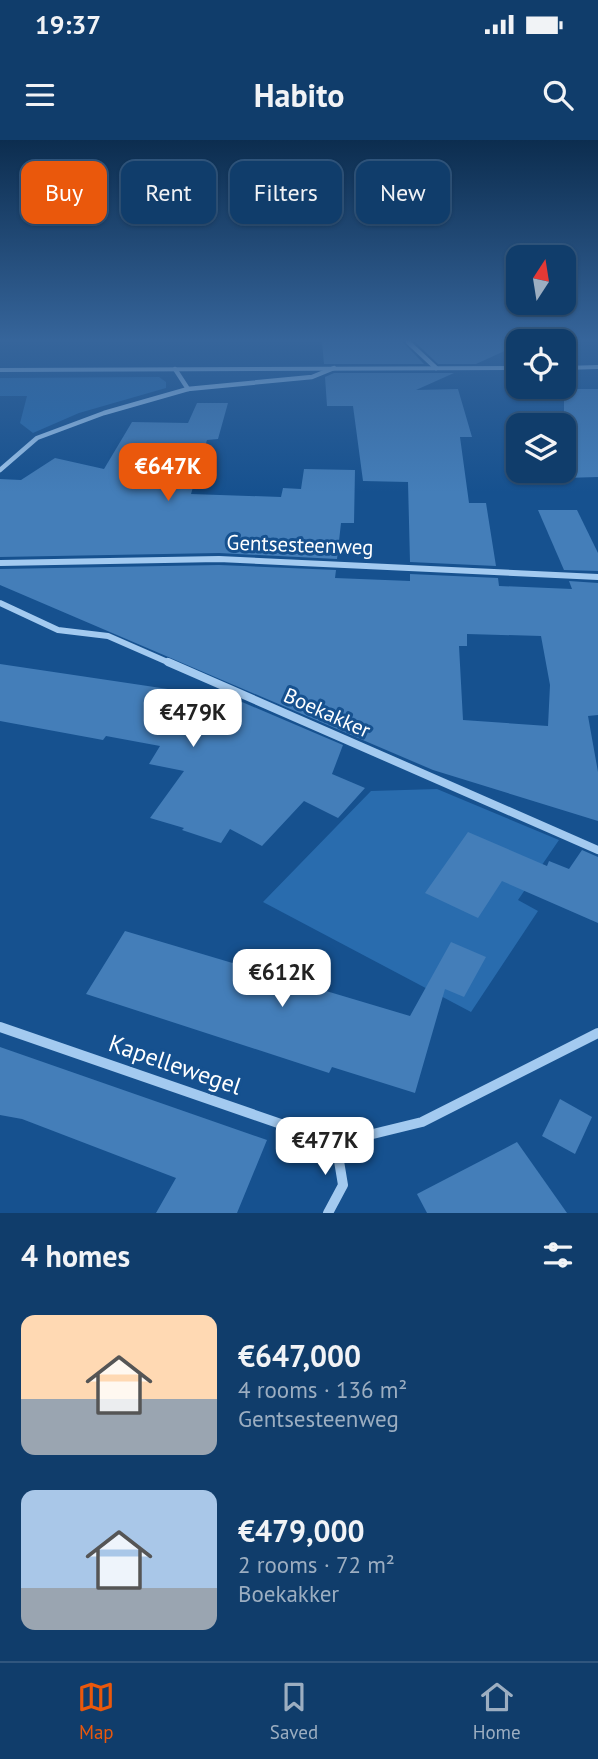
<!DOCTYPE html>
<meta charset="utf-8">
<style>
body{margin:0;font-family:"PT Sans",sans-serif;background:#1e4873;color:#f1f3f6;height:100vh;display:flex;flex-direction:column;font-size:26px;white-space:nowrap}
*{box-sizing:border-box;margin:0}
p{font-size:23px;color:#9caec1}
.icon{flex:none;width:38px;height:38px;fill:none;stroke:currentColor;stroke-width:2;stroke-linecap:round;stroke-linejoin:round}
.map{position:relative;height:1073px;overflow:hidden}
.details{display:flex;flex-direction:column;background:#103d6b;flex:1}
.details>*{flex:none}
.hud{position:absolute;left:21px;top:21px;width:556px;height:63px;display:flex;gap:14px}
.needle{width:46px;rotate:12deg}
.tools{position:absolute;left:506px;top:105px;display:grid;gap:14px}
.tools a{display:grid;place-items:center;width:70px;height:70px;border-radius:14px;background:#103d6b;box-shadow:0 2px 5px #0004,0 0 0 2px #30567e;font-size:35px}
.price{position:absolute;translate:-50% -60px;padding:0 16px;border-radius:14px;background:#fff;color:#222;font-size:23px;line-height:46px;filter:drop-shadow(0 2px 4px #0008)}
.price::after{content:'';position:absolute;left:50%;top:42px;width:21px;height:16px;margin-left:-10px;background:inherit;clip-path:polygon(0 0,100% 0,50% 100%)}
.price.on{background:#ea580c;color:#fff}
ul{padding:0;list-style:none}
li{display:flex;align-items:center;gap:21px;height:175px;padding:0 21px}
li span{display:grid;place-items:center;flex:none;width:196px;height:140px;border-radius:14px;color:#555}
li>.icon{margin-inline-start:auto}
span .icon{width:84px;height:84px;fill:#fffc;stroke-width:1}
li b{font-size:30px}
h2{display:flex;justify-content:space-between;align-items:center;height:84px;padding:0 21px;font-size:30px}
.chip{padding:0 24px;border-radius:14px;background:#103d6b;box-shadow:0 2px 5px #0004,0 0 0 2px #30567e;font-size:24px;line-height:63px}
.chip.on{background:#ea580c;color:#fff}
.status{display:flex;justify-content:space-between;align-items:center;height:49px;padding:0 35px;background:#103d6b;direction:ltr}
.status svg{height:19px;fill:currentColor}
header{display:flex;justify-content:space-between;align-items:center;height:91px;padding:0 21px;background:#103d6b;font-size:32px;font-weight:600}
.tabs{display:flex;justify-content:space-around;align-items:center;height:98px;border-top:2px solid #30567e;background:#103d6b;font-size:19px;color:#9caec1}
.tabs a{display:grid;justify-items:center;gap:4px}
.tabs .on{color:#ea580c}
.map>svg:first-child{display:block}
</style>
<div class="status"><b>19:37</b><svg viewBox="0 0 49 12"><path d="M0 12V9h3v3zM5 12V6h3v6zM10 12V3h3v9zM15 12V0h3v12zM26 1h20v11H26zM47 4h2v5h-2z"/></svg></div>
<header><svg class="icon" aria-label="menu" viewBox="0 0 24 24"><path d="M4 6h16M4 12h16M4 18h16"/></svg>Habito<svg class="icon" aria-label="search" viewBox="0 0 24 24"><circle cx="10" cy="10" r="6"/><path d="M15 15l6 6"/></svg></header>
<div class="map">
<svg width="598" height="1073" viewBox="0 0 598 1073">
<rect width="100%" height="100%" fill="#16518f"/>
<g fill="#296cae">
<path d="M 159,237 L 166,242 L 166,248 L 79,273 L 33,293 L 20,283 L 27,256 L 0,256 L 0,238 Z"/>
<path d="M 437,649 L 559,700 L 518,760 L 538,771 L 471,872 L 263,762 L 371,651 Z"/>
</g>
<g fill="#447eb9" fill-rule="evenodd">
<path d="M 322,202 L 403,202 L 424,224 L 324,224 Z"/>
<path d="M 415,202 L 518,202 L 518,205 L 476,224 L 438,224 Z"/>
<path d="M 334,233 L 454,233 L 416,250 L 458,249 L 472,297 L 460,297 L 469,363 L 486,363 L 496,426 L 410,422 L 408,342 L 363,341 L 353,266 L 327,266 L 325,237 Z"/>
<path d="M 564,249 L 598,249 L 598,337 L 564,338 Z"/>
<path d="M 197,263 L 228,263 L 218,299 L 207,300 L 191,354 L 281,357 L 283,348 L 301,349 L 304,329 L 355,330 L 354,383 L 341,383 L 337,419 L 219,413 L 0,417 L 0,339 L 21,340 L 55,318 L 104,329 L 132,282 L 188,283 Z"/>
<path d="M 538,370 L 577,370 L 598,413 L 598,431 L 564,430 Z"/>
<path d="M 219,425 L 336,430 L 335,438 L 410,441 L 410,434 L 498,438 L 499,446 L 572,449 L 569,441 L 598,443 L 598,575 L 588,576 L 598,632 L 598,681 L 433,630 L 0,445 L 0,429 ZM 467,494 L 541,496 L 550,545 L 548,586 L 463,580 L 459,506 L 467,506 Z"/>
<path d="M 0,524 L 235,559 L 343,605 L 332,634 L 365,648 L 338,678 L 304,661 L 262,706 L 230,689 L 221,703 L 182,690 L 184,688 L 150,678 L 184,631 L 149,624 L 160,606 L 106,596 L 103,600 L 0,581 Z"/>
<path d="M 468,692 L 547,726 L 549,721 L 569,729 L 582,710 L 598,717 L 598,783 L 502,741 L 478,778 L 425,753 Z"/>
<path d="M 125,791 L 410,876 L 451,802 L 486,817 L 464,857 L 445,849 L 415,953 L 332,927 L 329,933 L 86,854 Z"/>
<path d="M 0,907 L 267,1000 L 237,1073 L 156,1073 L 176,1038 L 22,979 L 0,975 Z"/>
<path d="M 560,959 L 592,977 L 575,1014 L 542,996 Z"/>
<path d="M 517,1002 L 567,1073 L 427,1073 L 417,1054 Z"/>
</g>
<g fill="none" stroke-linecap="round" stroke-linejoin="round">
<g stroke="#a3caf0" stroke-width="4.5">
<path d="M 408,202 L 436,228"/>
<path d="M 175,229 L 188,249"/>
<path d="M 0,330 L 37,298 L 104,273 L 188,249 L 312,237 L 334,228"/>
</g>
<g stroke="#a3caf0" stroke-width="6">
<path d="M 0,423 L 219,419 L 598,437"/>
<path d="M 0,463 L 58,490 L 108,496 L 172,524"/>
</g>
<path stroke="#a3caf0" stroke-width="8" d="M 168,522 L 598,710"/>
<g stroke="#a3caf0" stroke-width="10">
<path d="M 0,887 L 336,1003 L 422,982 L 598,893"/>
<path d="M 328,1073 L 343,1045 L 336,1003"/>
</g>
<g fill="#a3caf0" fill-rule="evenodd">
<path d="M 598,225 L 598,229 L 564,230 L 564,226 Z"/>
<path d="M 518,226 L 518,230 L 0,232 L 0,228 Z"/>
</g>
</g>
<linearGradient id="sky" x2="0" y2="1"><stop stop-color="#0c2d4f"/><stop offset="0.57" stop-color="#36659b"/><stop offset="1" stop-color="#36659b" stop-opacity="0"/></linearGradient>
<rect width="598" height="352" fill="url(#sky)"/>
<g text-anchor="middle" stroke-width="6" stroke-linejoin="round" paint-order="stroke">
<g font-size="21" fill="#fff" stroke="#16518f">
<text transform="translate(300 405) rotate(2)" y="7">Gentsesteenweg</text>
<text transform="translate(327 573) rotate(24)" y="7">Boekakker</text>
</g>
<g font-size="24" fill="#fff" stroke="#16518f">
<text transform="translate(175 925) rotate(19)" y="8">Kapellewegel</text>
</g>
</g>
</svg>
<div class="tools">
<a><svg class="needle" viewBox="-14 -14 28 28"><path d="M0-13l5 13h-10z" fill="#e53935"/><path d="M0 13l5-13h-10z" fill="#9caec1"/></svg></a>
<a><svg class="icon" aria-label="locate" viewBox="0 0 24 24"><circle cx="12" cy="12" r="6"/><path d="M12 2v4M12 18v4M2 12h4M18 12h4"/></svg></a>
<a><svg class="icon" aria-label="layers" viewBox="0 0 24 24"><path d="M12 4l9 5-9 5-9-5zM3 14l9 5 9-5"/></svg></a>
</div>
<b class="price on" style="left:168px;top:363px">€647K</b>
<b class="price" style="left:193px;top:609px">€479K</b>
<b class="price" style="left:282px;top:869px">€612K</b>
<b class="price" style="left:325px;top:1037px">€477K</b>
<div class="hud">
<a class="chip on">Buy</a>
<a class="chip">Rent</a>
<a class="chip">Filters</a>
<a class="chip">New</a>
</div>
</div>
<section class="details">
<h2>4 homes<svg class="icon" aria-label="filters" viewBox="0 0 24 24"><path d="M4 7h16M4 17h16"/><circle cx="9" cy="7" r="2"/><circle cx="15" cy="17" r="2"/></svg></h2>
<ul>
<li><span style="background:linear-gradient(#ffd9b3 60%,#9aa5b1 0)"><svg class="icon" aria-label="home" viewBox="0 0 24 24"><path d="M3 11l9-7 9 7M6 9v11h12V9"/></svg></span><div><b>€647,000</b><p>4 rooms · 136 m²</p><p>Gentsesteenweg</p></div></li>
<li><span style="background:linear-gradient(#a9c7e8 70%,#9aa5b1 0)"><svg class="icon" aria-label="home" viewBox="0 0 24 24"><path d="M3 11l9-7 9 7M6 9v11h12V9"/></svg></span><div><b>€479,000</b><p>2 rooms · 72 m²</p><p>Boekakker</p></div></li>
</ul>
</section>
<nav class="tabs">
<a class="on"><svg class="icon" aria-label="map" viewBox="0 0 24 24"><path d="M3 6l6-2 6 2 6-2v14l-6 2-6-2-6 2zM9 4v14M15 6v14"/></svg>Map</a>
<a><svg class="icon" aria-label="saved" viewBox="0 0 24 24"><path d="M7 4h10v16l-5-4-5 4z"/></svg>Saved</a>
<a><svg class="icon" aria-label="home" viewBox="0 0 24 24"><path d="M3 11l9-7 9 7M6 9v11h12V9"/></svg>Home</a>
</nav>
